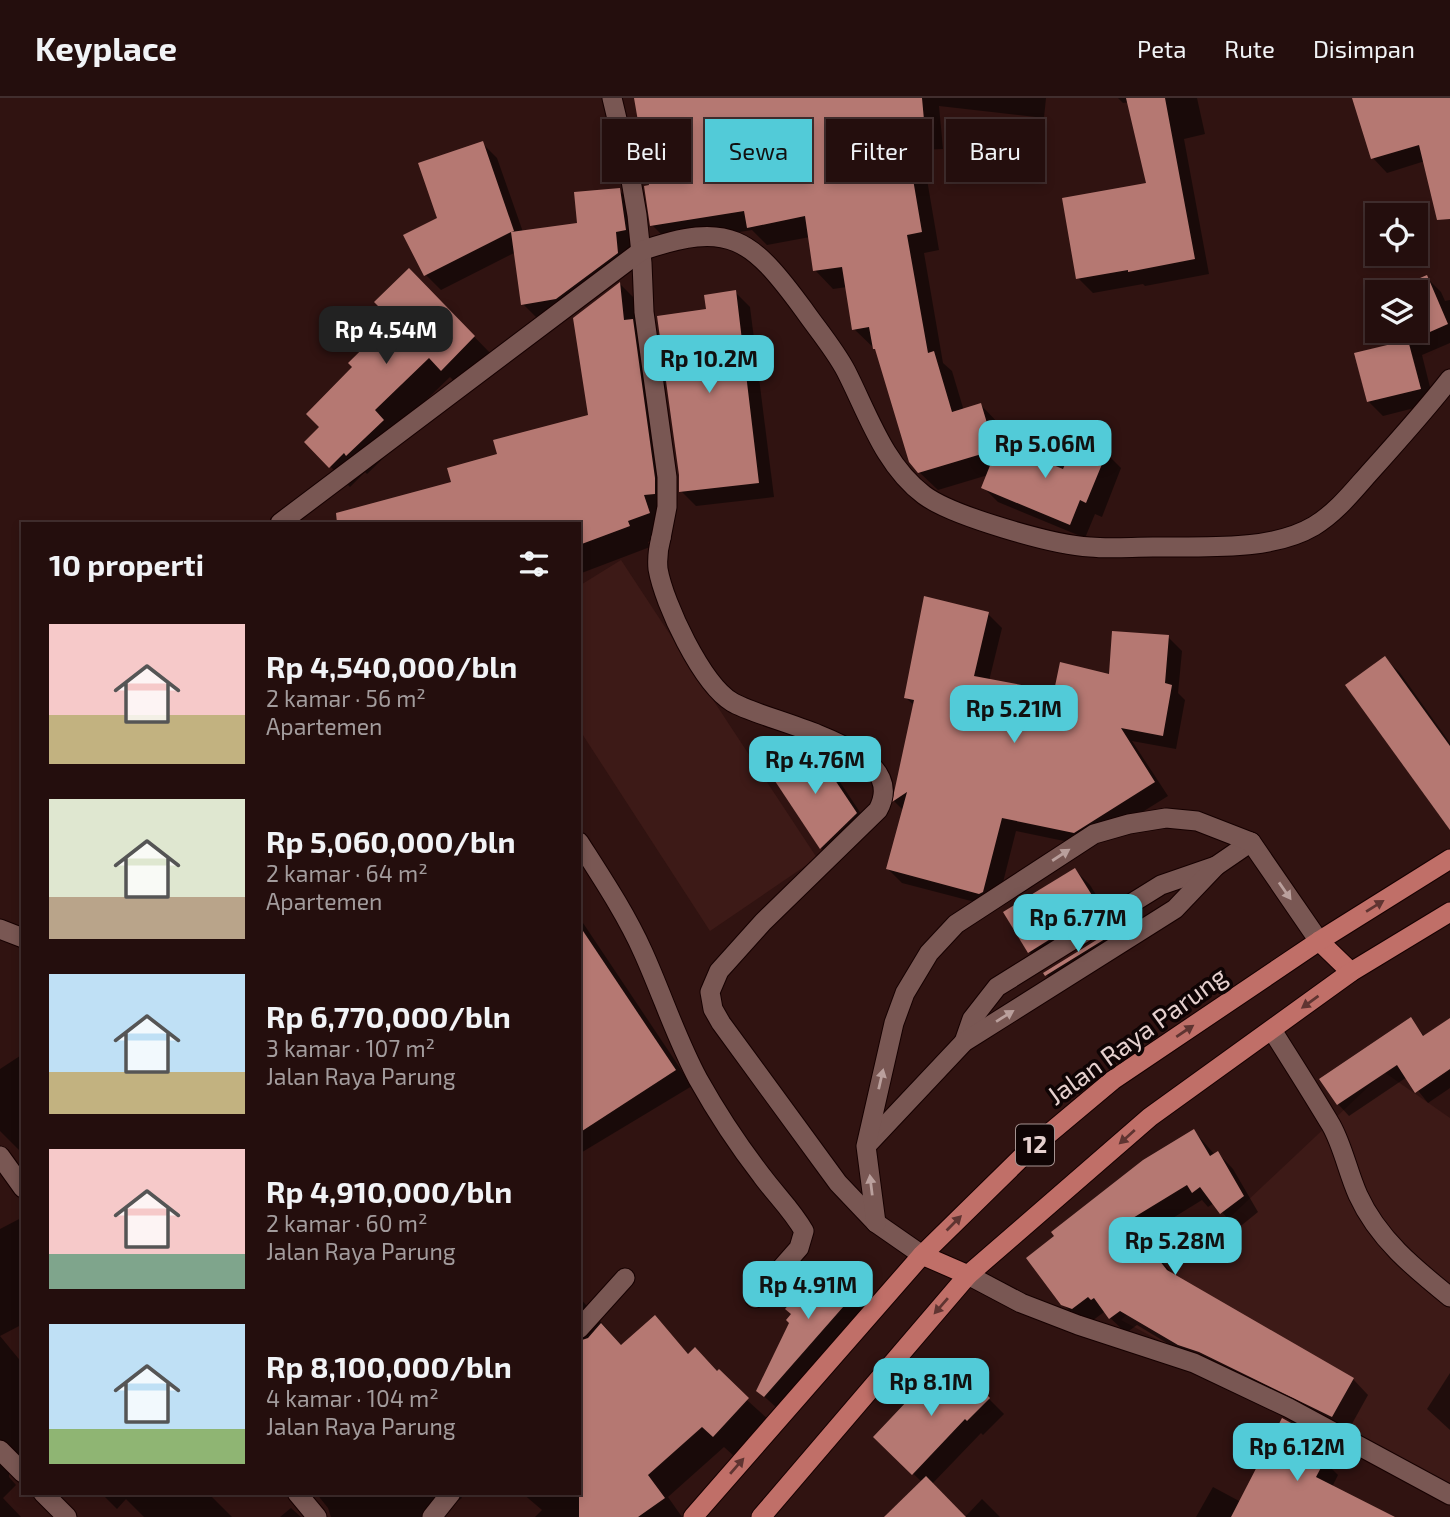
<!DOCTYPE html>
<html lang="id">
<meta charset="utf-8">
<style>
body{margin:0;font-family:"Exo 2",sans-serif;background:#2c1716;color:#f1f3f6;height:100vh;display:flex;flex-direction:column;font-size:26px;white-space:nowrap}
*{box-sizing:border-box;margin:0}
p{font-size:23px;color:#a39c9d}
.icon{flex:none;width:38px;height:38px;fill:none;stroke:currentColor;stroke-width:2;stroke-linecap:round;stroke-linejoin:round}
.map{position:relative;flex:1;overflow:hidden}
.sheet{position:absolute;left:21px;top:424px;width:560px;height:973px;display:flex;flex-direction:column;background:#240e0d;border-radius:0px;box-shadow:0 4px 10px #0003,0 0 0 2px #412e2e}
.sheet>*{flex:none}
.hud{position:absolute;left:602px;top:21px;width:665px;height:63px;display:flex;gap:14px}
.fabs{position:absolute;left:1365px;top:105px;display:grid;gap:14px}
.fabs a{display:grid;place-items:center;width:63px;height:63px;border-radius:0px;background:#240e0d;box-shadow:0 4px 10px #0003,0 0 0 2px #412e2e;font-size:35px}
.price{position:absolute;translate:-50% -60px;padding:0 16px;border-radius:14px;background:#52cbd8;color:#111;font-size:23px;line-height:46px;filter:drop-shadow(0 2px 4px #0008)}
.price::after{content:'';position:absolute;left:50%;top:42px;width:21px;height:16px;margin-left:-10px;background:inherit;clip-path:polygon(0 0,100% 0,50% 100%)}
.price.active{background:#222;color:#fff}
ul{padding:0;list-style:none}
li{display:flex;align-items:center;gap:21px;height:175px;padding:0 28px}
li span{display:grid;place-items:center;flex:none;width:196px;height:140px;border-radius:0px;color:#555}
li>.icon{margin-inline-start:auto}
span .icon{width:84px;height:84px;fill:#fffc;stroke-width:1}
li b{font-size:30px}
h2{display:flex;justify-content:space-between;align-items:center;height:84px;padding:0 28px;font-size:30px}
.tag{padding:0 24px;border-radius:0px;background:#240e0d;box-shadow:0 4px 10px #0003,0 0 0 2px #412e2e;font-size:24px;line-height:63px}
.tag.active{background:#52cbd8;color:#111}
header{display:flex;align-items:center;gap:42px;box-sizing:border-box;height:98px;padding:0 35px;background:#240e0d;border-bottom:2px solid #412e2e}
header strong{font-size:33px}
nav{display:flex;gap:38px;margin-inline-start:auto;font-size:24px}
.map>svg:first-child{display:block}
</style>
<header>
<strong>Keyplace</strong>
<nav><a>Peta</a><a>Rute</a><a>Disimpan</a></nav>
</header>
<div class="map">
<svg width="1450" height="1419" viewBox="0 0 1450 1419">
<rect width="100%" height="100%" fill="#301311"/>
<g fill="#3d1a17">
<path d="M 621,462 L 817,760 L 710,833 L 579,631 L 579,488 Z"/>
<path d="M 1384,974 L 1450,1020 L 1450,1398 L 1121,1222 Z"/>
</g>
<g fill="#0007">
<path d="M 636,0 L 1046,0 L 1044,20 L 939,8 L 943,51 L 922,52 L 939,152 L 924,155 L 943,265 L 952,273 L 964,313 L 981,307 L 999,326 L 1006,350 L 1064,374 L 1106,355 L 1121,370 L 1102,419 L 1095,416 L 1085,440 L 998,404 L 983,389 L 988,377 L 938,392 L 919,374 L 878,254 L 854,231 L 847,189 L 833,191 L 815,172 L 810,139 L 767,147 L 752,132 L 670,145 L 652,127 L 651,89 L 639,28 Z"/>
<path d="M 1118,0 L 1197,0 L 1205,36 L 1184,41 L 1209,176 L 1145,188 L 1143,186 L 1093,195 L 1078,180 L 1149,86 L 1129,4 L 1123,5 Z"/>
<path d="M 1354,0 L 1450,0 L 1450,119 L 1425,63 L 1387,75 L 1373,60 Z"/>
<path d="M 482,45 L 497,60 L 523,134 L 579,126 L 619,92 L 634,107 L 640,146 L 630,148 L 632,170 L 538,221 L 523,206 L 516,154 L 441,192 L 426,177 L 439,120 Z"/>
<path d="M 409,172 L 494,259 L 462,291 L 450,279 L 394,333 L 402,342 L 367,376 L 365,374 L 350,389 L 307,344 L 321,329 L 355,269 L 394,222 Z"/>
<path d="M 1426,179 L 1441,194 L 1445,203 L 1450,202 L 1450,245 L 1422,257 L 1434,305 L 1383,318 L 1368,303 L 1389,248 L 1385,233 L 1416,233 L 1416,194 L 1395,193 Z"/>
<path d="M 620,186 L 641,207 L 670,436 L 648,444 L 650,449 L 579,476 L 579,425 L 365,425 L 453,385 L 499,357 L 590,318 Z"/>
<path d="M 735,194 L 750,209 L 774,399 L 696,408 L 681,393 L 708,212 Z"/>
<path d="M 988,516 L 1002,530 L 989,583 L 1055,595 L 1111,578 L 1168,539 L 1182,553 L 1178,595 L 1185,602 L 1176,651 L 1132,643 L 1168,698 L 1088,748 L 1016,733 L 997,808 L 994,809 L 902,785 L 888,771 L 904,713 L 894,703 L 915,608 L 906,600 Z"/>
<path d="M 1385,560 L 1400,575 L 1450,645 L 1450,729 Z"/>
<path d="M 813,651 L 828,666 L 871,731 L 836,765 L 821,750 L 774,677 Z"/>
<path d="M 1075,772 L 1090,787 L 1114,826 L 1044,869 L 1029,854 L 1005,815 Z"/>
<path d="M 579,819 L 692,988 L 579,1056 Z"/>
<path d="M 1111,835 L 1126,851 L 1062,892 L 1045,875 Z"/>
<path d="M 1410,921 L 1425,939 L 1450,922 L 1450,990 L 1428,1005 L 1407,979 L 1349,1018 L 1338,1006 L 1322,982 Z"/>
<path d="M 23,956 L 23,1055 L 22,1055 L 0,1033 L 0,971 Z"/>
<path d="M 1194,1033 L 1215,1057 L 1218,1055 L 1233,1071 L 1258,1114 L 1237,1131 L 1214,1105 L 1208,1109 L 1202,1102 L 1142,1139 L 1173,1177 L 1353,1281 L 1368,1297 L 1348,1333 L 1195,1262 L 1137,1227 L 1126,1235 L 1104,1214 L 1088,1226 L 1079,1222 L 1063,1206 Z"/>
<path d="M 23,1119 L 23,1226 L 0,1238 L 0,1131 Z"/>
<path d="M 827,1166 L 871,1207 L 778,1311 L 758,1293 Z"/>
<path d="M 579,1199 L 622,1248 L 654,1220 L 689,1257 L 717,1275 L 769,1322 L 735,1359 L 724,1349 L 668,1399 L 682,1419 L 535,1419 L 542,1412 L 522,1395 L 579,1395 Z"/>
<path d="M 0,1238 L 23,1266 L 23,1361 L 19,1361 L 9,1371 L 9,1379 L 16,1387 L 3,1400 L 21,1419 L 0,1419 Z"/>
<path d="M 953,1265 L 1004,1316 L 983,1337 L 981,1335 L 932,1386 L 964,1419 L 887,1419 L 922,1384 L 890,1354 L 912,1307 Z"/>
<path d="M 1450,1275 L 1450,1332 L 1427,1311 Z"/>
<path d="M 1319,1342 L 1333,1356 L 1327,1366 L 1338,1377 L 1332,1389 L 1390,1419 L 1196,1419 L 1213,1389 L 1241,1404 Z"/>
<path d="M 101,1395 L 216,1395 L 212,1399 L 232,1419 L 144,1419 L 126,1401 L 117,1411 Z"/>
<path d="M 316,1395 L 459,1395 L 462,1400 L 435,1419 L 331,1419 L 328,1410 Z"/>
<path d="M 982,1401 L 1000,1419 L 965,1419 Z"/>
<path d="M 291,1410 L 301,1419 L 280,1419 Z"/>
</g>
<g fill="#b57872">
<path d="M 634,0 L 922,0 L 925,33 L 905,34 L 922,134 L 907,137 L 928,255 L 934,253 L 952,314 L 981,305 L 995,352 L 918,375 L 909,364 L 875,251 L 873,251 L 869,229 L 852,232 L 842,169 L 813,173 L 805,118 L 747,130 L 744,113 L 650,128 L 644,88 L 649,87 Z"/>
<path d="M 1126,0 L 1165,0 L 1195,161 L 1128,174 L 1128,172 L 1076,181 L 1062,100 L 1146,85 Z"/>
<path d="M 1352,0 L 1450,0 L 1450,121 L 1437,122 L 1419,47 L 1371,61 Z"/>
<path d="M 483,43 L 514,133 L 511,134 L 577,125 L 574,94 L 620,90 L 626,132 L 616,134 L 618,155 L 556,201 L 521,207 L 511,134 L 424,178 L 403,137 L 437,120 L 418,65 Z"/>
<path d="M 409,170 L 475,238 L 441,273 L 429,260 L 375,312 L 384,322 L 346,358 L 344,355 L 329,370 L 304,344 L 319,329 L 306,316 L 352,269 L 348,265 L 392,222 L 374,204 Z"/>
<path d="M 1427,177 L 1448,226 L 1414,241 L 1410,233 L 1416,233 L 1416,194 L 1393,194 L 1392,192 Z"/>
<path d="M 620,184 L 624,222 L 633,221 L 655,380 L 655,396 L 644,397 L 650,415 L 628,423 L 630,428 L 579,447 L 579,425 L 337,425 L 336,415 L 451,384 L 447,370 L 497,356 L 493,342 L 588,317 L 573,220 Z"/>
<path d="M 736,192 L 759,385 L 679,394 L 679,377 L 657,218 L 706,211 L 704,197 Z"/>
<path d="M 1408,242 L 1421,291 L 1367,304 L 1354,255 Z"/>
<path d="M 1076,341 L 1107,354 L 1086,405 L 1080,402 L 1070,427 L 981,390 L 999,345 L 1063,371 Z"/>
<path d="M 924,498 L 989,514 L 974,578 L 1054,593 L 1060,564 L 1109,576 L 1112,533 L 1169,537 L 1165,585 L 1172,587 L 1163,638 L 1121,630 L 1155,684 L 1074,735 L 1002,720 L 983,794 L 979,796 L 886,771 L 907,694 L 892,704 L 914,602 L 904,600 Z"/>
<path d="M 1385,558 L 1450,648 L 1450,732 L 1345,587 Z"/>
<path d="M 813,649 L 857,715 L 820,751 L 771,677 Z"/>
<path d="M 1075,770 L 1100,810 L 1028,855 L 1003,814 Z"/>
<path d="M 579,827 L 676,972 L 579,1035 Z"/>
<path d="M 1111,833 L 1113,836 L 1045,878 L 1043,875 Z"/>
<path d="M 1411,919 L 1423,938 L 1450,920 L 1450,971 L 1415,995 L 1397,967 L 1337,1007 L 1319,981 Z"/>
<path d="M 1194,1031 L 1210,1058 L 1218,1053 L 1244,1098 L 1220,1116 L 1200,1089 L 1192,1095 L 1187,1087 L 1128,1123 L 1167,1172 L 1354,1280 L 1332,1319 L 1199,1254 L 1178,1247 L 1120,1213 L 1109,1221 L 1094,1200 L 1091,1202 L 1088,1199 L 1072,1211 L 1061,1207 L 1026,1160 L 1054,1138 L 1051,1134 L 1143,1062 Z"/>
<path d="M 827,1163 L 858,1192 L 764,1299 L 756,1293 L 789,1225 L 786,1222 L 791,1216 L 785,1211 Z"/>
<path d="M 655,1217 L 688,1256 L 695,1249 L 717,1273 L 719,1271 L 749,1300 L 713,1339 L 702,1329 L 648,1377 L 665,1400 L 638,1419 L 579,1419 L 579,1243 L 588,1240 L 601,1225 L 621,1247 Z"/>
<path d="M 953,1263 L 990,1300 L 967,1323 L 965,1321 L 912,1377 L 873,1339 L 909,1301 L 912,1304 Z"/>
<path d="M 1282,1320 L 1320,1341 L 1312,1355 L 1325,1362 L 1316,1379 L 1395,1419 L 1231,1419 Z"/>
<path d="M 926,1378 L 966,1419 L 884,1419 Z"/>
</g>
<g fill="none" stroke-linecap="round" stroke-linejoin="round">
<g stroke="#160101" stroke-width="21">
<g id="service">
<path d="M 661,440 C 658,451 657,460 658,471 C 664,506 702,586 732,604 C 766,625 913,648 878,712 L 763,824 L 719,873 L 710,894 L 713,911 L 721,925 L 838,1085 L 876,1125 L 922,1157"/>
<path d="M 579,744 C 602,780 626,816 643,854 C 662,896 676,940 698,981 C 717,1015 738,1047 762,1078 C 776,1097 792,1112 804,1133 L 799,1150 L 755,1200"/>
<path d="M 1272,932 C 1292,964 1312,995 1331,1027 C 1343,1048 1348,1075 1358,1097 C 1378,1141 1414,1170 1450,1199"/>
<path d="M 964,944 L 972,921 L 997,889 L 1161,787 L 1216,768"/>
<path d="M 867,1047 L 964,944 L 1175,811 L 1216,768 L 1251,744"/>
<path d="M 876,1125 L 866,1048 L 894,925 L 905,895 L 929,855 L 956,826 L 1094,736 L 1129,726 L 1166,720 L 1197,723 L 1251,744 L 1319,843"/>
</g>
</g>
<g stroke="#160101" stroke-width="21">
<g id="minor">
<path d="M 612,0 L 629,71 L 637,117 L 642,165 L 644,214 L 667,379 L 667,409 L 661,440"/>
<path d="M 280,425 L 641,153 C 730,122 751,140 804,212 C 818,232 835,252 846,273 C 868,316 884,367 924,397 C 952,418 1053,447 1090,449 C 1110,451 1132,449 1153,449 C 1203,448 1270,454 1314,428 C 1337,414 1353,393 1371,373 C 1398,343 1425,313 1450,281"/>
<path d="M 0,831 L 23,840"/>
<path d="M 0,1058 L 23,1090"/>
<path d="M 968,1177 L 1021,1205 L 1078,1227 L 1194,1265 L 1289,1310 L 1450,1397"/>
<path d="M 579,1231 L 625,1180"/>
<path d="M 0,1352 L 23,1375"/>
<path d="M 43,1395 L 67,1419"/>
<path d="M 297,1395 L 317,1419"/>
<path d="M 432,1419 L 451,1395"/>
</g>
</g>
<g stroke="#160101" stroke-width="21">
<g id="trunk">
<path d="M 1319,843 L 1351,874"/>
<path d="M 922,1157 L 968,1177"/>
<path d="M 693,1419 L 922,1157 L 1027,1054 L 1113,982 L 1319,843 L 1450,761"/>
<path d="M 761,1419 L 968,1177 L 1150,1019 L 1351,874 L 1450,814"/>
</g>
</g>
<use href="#service" stroke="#795753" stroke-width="19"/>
<use href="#minor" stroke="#795753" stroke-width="19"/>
<use href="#trunk" stroke="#c06f68" stroke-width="19"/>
</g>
<defs><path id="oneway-solid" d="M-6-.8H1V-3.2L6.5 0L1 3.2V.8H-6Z" transform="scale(1.75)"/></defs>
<g fill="#baa09d">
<use href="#oneway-solid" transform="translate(1061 757) rotate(-33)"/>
<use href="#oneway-solid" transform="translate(1285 793) rotate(55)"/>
<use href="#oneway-solid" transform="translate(1005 918) rotate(-32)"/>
<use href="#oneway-solid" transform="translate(881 981) rotate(-77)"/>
<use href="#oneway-solid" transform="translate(871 1087) rotate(-97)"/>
</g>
<g fill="#5f3431">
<use href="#oneway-solid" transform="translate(1375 808) rotate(-32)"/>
<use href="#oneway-solid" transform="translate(1310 904) rotate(144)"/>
<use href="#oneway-solid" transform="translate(1185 933) rotate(-34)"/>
<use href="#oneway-solid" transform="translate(1127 1039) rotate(138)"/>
<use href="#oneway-solid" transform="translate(954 1125) rotate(-45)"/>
<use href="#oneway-solid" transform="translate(941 1208) rotate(131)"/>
<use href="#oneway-solid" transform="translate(737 1368) rotate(-49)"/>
</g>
<g text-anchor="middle" stroke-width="7" stroke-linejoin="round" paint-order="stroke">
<rect fill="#0f0404" stroke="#a59391" stroke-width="2" x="1016" y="1026.5" width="38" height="41" rx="5"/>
<g font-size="24" font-weight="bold" fill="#e5d0ce">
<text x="1035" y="1055">12</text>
</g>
<g font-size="26" fill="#e5d0ce" stroke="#0f0404">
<text transform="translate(1137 938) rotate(-36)" y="9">Jalan Raya Parung</text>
</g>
</g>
</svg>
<div class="fabs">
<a><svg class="icon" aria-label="locate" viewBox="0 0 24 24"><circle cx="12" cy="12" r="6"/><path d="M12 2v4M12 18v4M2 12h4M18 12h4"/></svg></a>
<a><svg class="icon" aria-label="layers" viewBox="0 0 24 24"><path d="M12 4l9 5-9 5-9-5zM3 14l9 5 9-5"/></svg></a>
</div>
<b class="price active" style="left:386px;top:268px">Rp 4.54M</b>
<b class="price" style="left:709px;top:297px">Rp 10.2M</b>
<b class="price" style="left:1045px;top:382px">Rp 5.06M</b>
<b class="price" style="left:1014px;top:647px">Rp 5.21M</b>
<b class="price" style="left:815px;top:698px">Rp 4.76M</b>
<b class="price" style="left:1078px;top:856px">Rp 6.77M</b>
<b class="price" style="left:1175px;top:1179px">Rp 5.28M</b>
<b class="price" style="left:808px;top:1223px">Rp 4.91M</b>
<b class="price" style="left:931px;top:1320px">Rp 8.1M</b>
<b class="price" style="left:1297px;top:1385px">Rp 6.12M</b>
<div class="hud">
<a class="tag">Beli</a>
<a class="tag active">Sewa</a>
<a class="tag">Filter</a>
<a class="tag">Baru</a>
</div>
<section class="sheet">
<h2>10 properti<svg class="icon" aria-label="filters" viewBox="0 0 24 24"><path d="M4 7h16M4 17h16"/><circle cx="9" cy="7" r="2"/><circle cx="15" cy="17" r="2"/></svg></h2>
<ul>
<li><span style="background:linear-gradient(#f6c9c9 65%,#c2b280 0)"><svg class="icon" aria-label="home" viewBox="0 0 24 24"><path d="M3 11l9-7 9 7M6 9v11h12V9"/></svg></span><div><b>Rp 4,540,000/bln</b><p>2 kamar · 56 m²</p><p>Apartemen</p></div></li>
<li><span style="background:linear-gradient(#dfe7d0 70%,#b9a48a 0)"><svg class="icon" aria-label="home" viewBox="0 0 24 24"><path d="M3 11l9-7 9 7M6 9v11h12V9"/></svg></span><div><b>Rp 5,060,000/bln</b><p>2 kamar · 64 m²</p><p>Apartemen</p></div></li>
<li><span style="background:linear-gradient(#bfe0f5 70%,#c2b280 0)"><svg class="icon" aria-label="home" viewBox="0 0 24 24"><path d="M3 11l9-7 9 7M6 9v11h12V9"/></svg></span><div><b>Rp 6,770,000/bln</b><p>3 kamar · 107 m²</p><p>Jalan Raya Parung</p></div></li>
<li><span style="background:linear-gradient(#f6c9c9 75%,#7fa58c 0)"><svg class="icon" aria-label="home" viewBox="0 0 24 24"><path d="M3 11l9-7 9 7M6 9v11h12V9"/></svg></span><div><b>Rp 4,910,000/bln</b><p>2 kamar · 60 m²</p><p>Jalan Raya Parung</p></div></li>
<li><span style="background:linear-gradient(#bfe0f5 75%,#8fb573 0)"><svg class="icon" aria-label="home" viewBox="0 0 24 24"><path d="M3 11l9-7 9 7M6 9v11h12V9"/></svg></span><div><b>Rp 8,100,000/bln</b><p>4 kamar · 104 m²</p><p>Jalan Raya Parung</p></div></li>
</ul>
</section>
</div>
